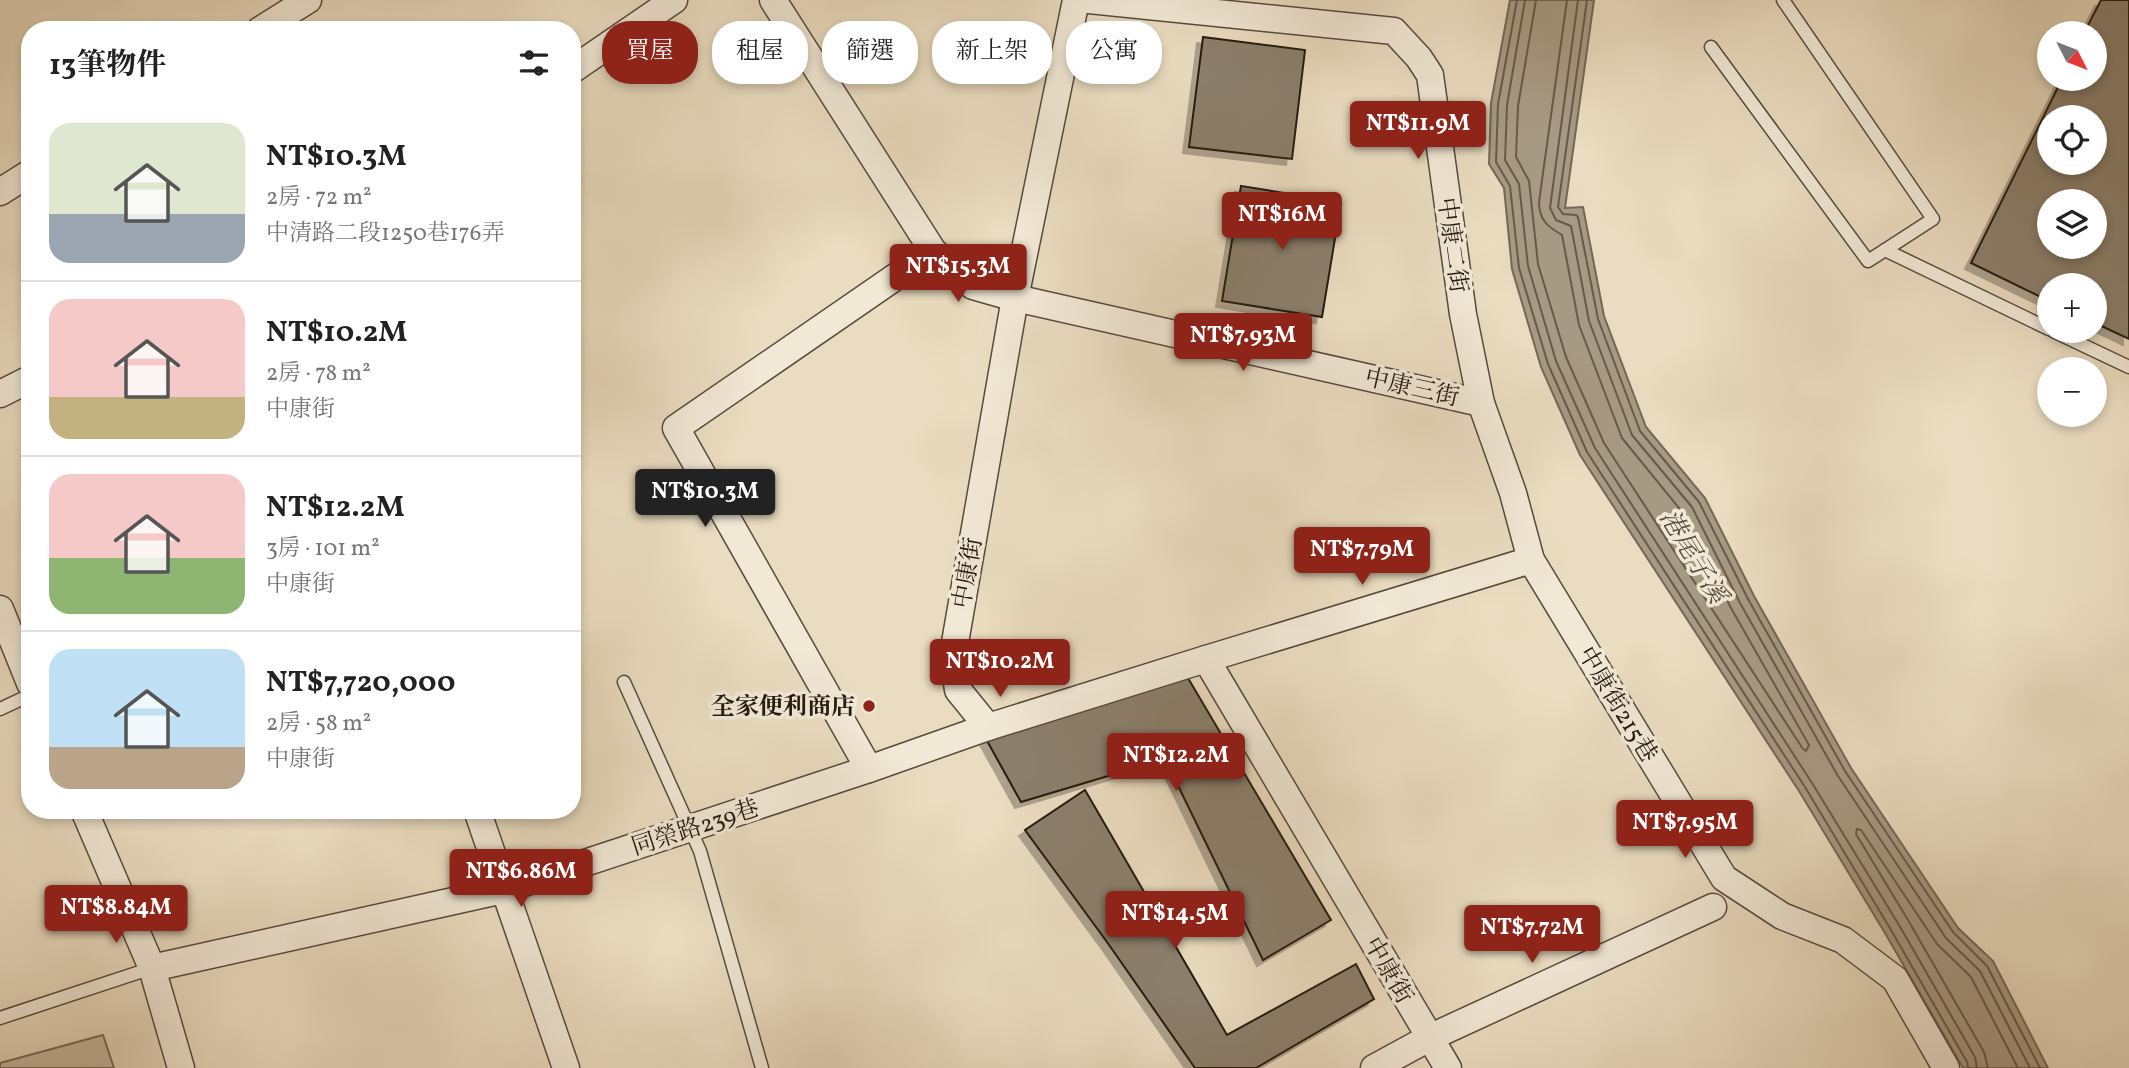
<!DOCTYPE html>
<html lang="zh-TW">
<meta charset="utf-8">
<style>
body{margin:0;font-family:Vollkorn,"Noto Serif TC",serif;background:#f6f6f6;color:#222;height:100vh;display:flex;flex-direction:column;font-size:26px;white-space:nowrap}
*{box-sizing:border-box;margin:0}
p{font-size:23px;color:#767676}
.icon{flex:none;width:38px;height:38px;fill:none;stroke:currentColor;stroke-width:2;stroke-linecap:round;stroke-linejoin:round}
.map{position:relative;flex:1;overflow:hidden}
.panel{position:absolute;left:21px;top:21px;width:560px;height:798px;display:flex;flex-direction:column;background:#fff;border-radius:28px;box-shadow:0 4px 10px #0003}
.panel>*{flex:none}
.top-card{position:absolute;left:602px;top:21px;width:665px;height:63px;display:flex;gap:14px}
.needle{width:46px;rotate:132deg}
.controls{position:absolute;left:2037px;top:21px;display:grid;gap:14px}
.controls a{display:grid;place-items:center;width:70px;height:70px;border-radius:50%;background:#fff;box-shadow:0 4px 10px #0003;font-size:35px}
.price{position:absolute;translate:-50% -60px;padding:0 16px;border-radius:7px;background:#8f2418;color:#fff;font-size:23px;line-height:46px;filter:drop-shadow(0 2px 4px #0008)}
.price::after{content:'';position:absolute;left:50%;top:42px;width:21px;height:16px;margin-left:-10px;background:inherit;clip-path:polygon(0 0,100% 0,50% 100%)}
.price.active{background:#222;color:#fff}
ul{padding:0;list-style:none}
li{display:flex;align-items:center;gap:21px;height:175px;padding:0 28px}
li+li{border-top:2px solid #e0e0e0}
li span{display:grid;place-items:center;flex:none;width:196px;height:140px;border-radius:21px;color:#555}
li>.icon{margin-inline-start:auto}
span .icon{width:84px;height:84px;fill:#fffc;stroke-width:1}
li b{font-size:30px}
h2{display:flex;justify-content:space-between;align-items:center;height:84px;padding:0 28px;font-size:30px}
.pill{padding:0 24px;border-radius:28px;background:#fff;box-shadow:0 4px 10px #0003;font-size:24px;line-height:63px}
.pill.active{background:#8f2418;color:#fff}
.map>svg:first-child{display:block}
</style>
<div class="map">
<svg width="2129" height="1068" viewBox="0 0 2129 1068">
<defs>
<filter id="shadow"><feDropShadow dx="-6" dy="6" stdDeviation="0" flood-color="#0004"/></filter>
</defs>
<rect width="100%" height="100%" fill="#eadcc0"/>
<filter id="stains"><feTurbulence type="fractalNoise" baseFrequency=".00286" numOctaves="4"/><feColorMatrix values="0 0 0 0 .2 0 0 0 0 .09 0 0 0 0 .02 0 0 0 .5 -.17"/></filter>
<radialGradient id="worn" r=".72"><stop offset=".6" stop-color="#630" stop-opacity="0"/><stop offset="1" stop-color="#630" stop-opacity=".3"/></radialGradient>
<path fill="#c9bba2" stroke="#776b59" stroke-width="2" d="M 103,1035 L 114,1068 L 0,1068 L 0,1063 Z"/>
<path fill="#a79a84" stroke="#736756" stroke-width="2" d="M 1510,0 L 1594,0 L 1565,208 L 1583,207 L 1604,316 L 1646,427 L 1705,498 L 1754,596 L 1851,768 L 1958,928 L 1993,961 L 2048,1068 L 1963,1068 L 1885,933 L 1799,791 L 1580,455 L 1541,367 L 1512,269 L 1504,188 L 1489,164 L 1491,103 Z"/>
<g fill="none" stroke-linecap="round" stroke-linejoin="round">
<g stroke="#665a4a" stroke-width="2">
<path d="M 1517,0 L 1498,104 L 1496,162 L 1510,186 L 1519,268 L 1548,364 L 1587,452 L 1805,787 L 1891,930 L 1967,1062 L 1968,1068"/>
<path d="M 1525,0 L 1507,105 L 1505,160 L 1519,184 L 1528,266 L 1556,361 L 1595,448 L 1812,783 L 1899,925 L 1975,1057 L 1977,1068"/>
<path d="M 1536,0 L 1518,106 L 1516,157 L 1529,181 L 1538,264 L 1566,357 L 1604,443 L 1803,749 L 1806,751 L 1809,745 L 1731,608 L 1683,513 L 1622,438 L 1579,325 L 1562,235 C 1548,227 1539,220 1539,202 L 1567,0"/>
<path d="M 1578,0 L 1550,208 L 1556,220 L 1571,226 L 1589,321 L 1632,435 L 1692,507 L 1740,603 L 1838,776 L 1946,938 L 1980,971 L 2030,1068"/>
<path d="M 1587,0 L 1558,207 L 1563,214 L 1576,215 L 1578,217 L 1598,319 L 1640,431 L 1699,502 L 1748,599 L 1845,771 L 1953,932 L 1987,966 L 2040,1068"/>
<path d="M 1988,1068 L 1984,1052 L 1908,920 L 1856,834 L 1857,829 L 1861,830 L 1937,944 L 1971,977 L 2018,1068"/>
</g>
</g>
<g fill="#8b7f6c" stroke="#251b10" stroke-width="2" fill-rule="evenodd" filter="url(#shadow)">
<path d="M 2101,0 L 2129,0 L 2129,339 L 2095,323 L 2095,285 L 2049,285 L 2049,301 L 1971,263 L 2062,79 L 2095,79 L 2095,33 L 2084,33 ZM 2049,117 L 2095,117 L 2095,163 L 2049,163 ZM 2049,201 L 2095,201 L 2095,247 L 2049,247 Z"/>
<path d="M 1203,37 L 1305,50 L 1292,159 L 1189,147 Z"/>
<path d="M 1241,186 L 1341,202 L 1322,317 L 1222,301 Z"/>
<path d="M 1185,673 L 1331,920 L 1263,960 L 1165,759 L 1021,802 L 986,739 Z"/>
<path d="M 1085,790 L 1227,1035 L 1356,964 L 1374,999 L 1256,1068 L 1195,1068 L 1107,942 L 1025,830 Z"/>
</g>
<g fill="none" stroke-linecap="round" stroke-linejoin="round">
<g stroke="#564b3c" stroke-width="15">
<g id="lane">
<path d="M 1711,47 L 1868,261 L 1933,219 L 1783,0"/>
<path d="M 1885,250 L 2049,329"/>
<path d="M 2053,331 L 2129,367"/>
<path d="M 624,682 L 700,851 L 762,1068"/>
<path d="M 0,709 L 30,695"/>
<path d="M 0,1018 L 152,968"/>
</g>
</g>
<g stroke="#564b3c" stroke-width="29">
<g id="street">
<path d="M 773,0 L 933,251 L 973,286 L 1015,298 L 1481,403"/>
<path d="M 1076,0 L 1015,298 L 953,654 L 958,690 L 988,727 L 1206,659 L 1448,1068"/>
<path d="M 1089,0 L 1394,31 L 1419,58 L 1430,75 L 1463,314 L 1481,403 L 1513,493 L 1531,560 L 1724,878 L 1782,916 L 1843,940 L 1895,979 L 1946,1068"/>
<path d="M 260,30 L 308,0"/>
<path d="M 572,70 L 674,0"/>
<path d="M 0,192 L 30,173"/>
<path d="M 933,251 L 676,428 L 869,769 L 988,727"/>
<path d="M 0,394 L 30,379"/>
<path d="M 0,609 L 30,683"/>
<path d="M 1206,659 L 1531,560"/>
<path d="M 84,810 L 152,968 L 181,1068"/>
<path d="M 477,810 L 566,1068"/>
<path d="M 152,968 L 503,890 L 869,769"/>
<path d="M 1374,1068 L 1429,1038 L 1713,907"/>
</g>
</g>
<use href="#lane" stroke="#f1e8d6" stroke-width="12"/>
<use href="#street" stroke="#f1e8d6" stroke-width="26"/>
</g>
<circle fill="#8f2418" stroke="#f1e8d6" stroke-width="2.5" cx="869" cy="706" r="7"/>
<g text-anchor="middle" stroke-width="7" stroke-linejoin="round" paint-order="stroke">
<g font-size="24" fill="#251b10" stroke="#f1e8d6">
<text transform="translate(1453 245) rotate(82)" y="8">中康二街</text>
<text transform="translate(1412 387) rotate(13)" y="8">中康三街</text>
<text transform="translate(967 573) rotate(-80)" y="8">中康街</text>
<text transform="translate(1618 704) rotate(59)" y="8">中康街215巷</text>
<text transform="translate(695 827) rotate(-18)" y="8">同榮路239巷</text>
<text transform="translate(1389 970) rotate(60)" y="8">中康街</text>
</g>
<g font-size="24" font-weight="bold" fill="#251b10" stroke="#f1e8d6" text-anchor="end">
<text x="855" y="714">全家便利商店</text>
</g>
<g font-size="26" font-style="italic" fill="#594e3e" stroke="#f1e8d6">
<text transform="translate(1694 556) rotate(59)" y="9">港尾子溪</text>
</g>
</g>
<rect width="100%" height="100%" filter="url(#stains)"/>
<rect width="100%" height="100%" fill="url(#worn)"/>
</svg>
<div class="controls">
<a><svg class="needle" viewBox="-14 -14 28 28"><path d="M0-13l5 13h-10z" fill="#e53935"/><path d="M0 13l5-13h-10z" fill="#767676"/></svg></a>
<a><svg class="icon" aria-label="locate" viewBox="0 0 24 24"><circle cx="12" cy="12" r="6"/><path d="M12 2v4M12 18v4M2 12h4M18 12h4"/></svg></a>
<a><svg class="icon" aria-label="layers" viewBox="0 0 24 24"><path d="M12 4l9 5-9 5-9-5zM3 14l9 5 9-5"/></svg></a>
<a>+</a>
<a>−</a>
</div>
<b class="price" style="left:1418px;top:161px">NT$11.9M</b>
<b class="price" style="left:1282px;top:252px">NT$16M</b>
<b class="price" style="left:958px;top:304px">NT$15.3M</b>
<b class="price" style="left:1243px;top:373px">NT$7.93M</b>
<b class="price active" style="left:705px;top:529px">NT$10.3M</b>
<b class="price" style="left:1362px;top:587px">NT$7.79M</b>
<b class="price" style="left:1000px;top:699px">NT$10.2M</b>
<b class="price" style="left:1176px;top:793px">NT$12.2M</b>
<b class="price" style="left:1685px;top:860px">NT$7.95M</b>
<b class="price" style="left:521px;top:909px">NT$6.86M</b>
<b class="price" style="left:116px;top:945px">NT$8.84M</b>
<b class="price" style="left:1175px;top:951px">NT$14.5M</b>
<b class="price" style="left:1532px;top:965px">NT$7.72M</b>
<div class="top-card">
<a class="pill active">買屋</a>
<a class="pill">租屋</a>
<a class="pill">篩選</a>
<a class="pill">新上架</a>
<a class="pill">公寓</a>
</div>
<section class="panel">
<h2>13筆物件<svg class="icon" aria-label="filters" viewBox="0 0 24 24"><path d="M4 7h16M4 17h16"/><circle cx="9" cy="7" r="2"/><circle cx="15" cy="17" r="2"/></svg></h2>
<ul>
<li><span style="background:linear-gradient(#dfe7d0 65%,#9aa5b1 0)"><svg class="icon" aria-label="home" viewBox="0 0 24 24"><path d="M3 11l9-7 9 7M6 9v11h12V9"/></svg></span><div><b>NT$10.3M</b><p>2房 · 72 m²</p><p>中清路二段1250巷176弄</p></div></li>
<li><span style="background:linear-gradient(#f6c9c9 70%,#c2b280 0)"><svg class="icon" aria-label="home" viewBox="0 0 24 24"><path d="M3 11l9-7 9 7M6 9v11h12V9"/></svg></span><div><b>NT$10.2M</b><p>2房 · 78 m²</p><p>中康街</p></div></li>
<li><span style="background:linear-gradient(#f6c9c9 60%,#8fb573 0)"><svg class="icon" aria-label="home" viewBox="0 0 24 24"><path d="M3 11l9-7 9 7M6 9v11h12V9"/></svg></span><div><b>NT$12.2M</b><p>3房 · 101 m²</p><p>中康街</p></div></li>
<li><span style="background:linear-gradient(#bfe0f5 70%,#b9a48a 0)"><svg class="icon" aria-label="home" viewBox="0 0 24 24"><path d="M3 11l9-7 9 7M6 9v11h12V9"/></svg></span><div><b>NT$7,720,000</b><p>2房 · 58 m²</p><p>中康街</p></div></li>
</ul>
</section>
</div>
